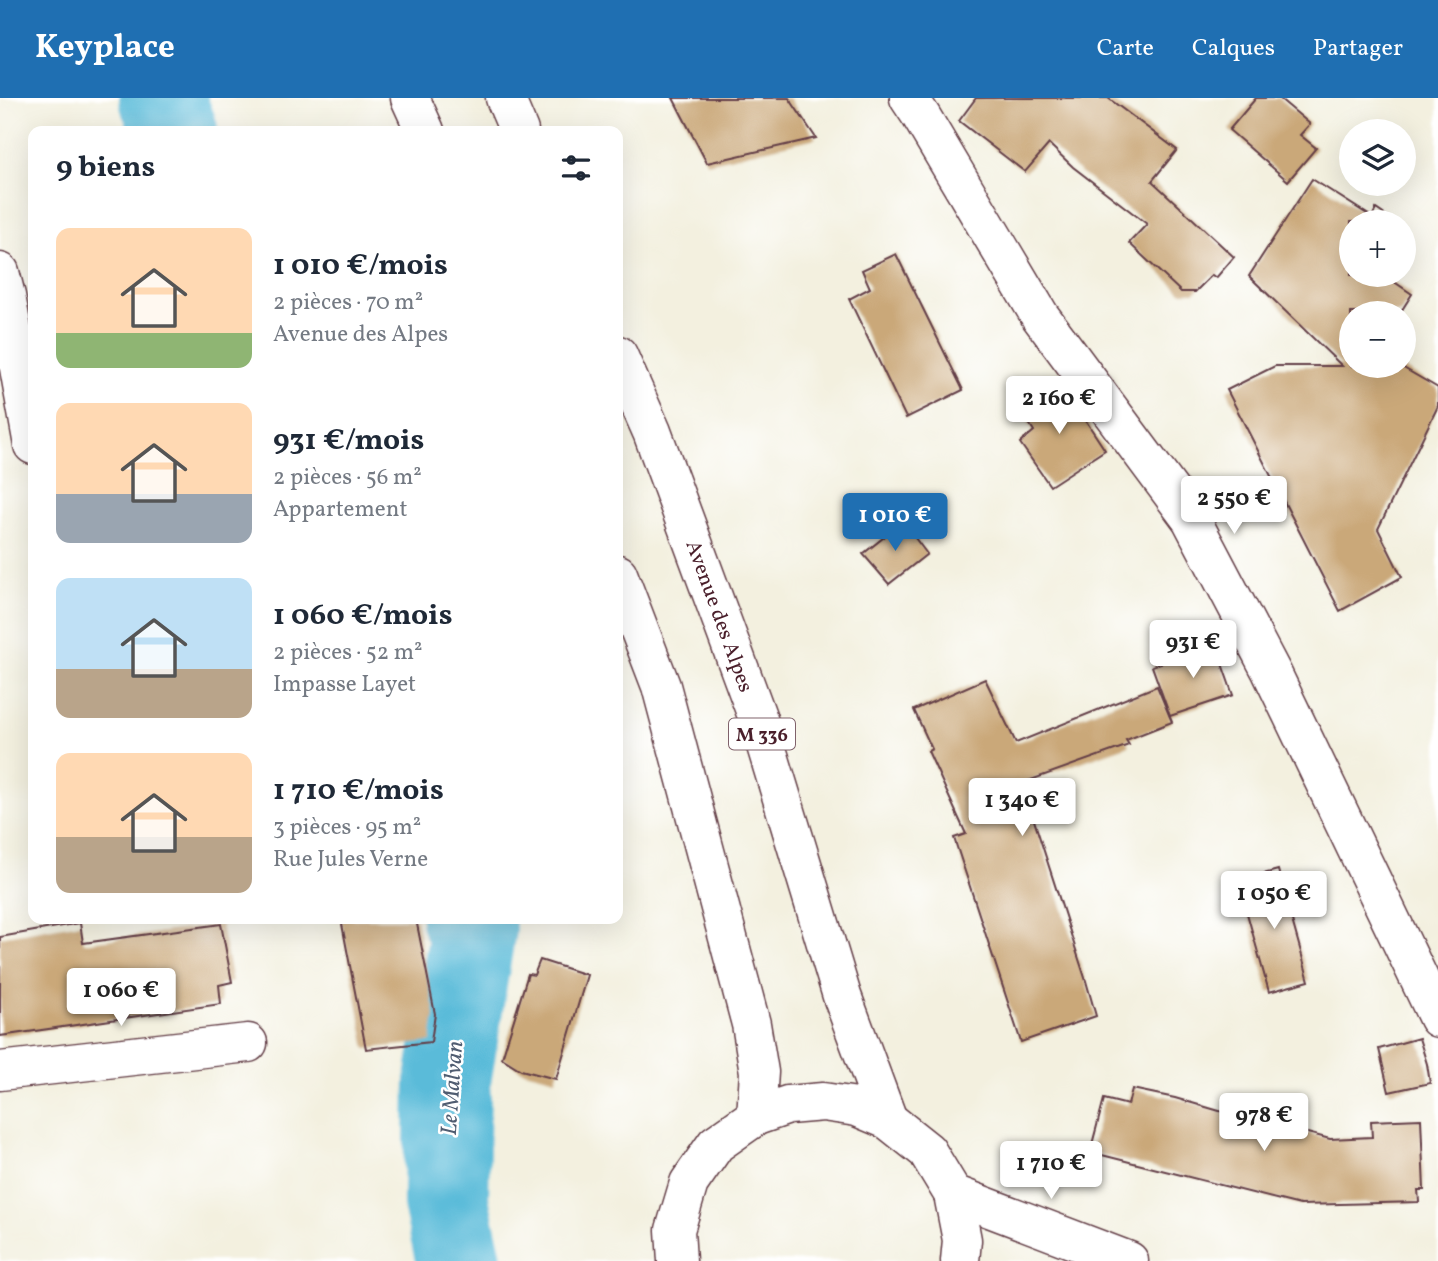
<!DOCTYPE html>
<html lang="fr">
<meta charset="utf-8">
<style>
body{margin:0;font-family:Vollkorn,serif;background:#f6f6f7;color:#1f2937;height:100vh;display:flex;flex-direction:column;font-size:26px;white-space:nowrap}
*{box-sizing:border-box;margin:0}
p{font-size:23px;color:#747a83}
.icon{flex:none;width:38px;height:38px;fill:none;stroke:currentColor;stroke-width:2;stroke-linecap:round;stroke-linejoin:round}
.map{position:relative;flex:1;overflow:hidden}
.details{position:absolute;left:28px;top:28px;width:595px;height:798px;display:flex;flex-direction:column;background:#fff;border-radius:14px;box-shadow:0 7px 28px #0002}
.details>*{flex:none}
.buttons{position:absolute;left:1339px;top:21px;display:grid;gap:14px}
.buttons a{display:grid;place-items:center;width:77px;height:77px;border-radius:50%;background:#fff;box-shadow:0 7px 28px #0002;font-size:35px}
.price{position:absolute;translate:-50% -60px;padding:0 16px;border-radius:7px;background:#fff;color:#222;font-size:23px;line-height:46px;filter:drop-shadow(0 2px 4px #0008)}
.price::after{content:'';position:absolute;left:50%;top:42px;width:21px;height:16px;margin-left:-10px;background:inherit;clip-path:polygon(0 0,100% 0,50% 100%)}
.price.on{background:#1f6fb2;color:#fff}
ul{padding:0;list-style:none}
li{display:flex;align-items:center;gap:21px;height:175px;padding:0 28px}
li span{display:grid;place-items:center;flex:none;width:196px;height:140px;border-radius:14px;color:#555}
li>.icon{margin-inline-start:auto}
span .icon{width:84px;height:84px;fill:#fffc;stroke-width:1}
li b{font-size:30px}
h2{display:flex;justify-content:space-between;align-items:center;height:84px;padding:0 28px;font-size:30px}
header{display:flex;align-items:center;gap:42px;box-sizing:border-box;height:98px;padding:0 35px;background:#1f6fb2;color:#fff}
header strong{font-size:33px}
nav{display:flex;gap:38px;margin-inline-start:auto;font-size:24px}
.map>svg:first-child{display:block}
</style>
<header>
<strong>Keyplace</strong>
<nav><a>Carte</a><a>Calques</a><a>Partager</a></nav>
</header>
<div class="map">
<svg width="1438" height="1163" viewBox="0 0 1438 1163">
<rect width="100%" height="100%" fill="#fff"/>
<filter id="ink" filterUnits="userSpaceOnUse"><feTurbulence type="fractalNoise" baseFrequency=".0143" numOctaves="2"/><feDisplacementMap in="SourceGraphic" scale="14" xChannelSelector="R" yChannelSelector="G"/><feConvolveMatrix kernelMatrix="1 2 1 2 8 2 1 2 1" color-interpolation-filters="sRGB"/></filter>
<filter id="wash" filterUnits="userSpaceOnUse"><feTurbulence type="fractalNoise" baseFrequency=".00686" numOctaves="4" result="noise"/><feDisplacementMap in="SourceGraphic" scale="28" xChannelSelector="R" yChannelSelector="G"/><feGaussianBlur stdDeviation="1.57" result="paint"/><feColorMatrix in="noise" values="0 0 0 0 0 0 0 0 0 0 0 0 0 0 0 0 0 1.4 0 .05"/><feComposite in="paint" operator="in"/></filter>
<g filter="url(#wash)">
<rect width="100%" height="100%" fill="#f3f0df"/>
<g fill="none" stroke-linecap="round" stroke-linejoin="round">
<g stroke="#5abbd9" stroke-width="86">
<path d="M 162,0 L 175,33"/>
<path d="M 459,1163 L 446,1104 L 448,983 L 473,830 L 464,821"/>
</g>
</g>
<g id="blocks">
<g fill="#caa879">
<path d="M 673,0 L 789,0 L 816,40 L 707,65 Z"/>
<path d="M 976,0 L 1108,0 L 1177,52 L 1152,83 L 1234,159 L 1216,180 L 1212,177 L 1195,194 L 1181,194 L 1129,145 L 1147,126 L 1073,69 L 1049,46 L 1025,74 L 959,23 Z"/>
<path d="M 1256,0 L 1279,0 L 1310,26 L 1300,37 L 1316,50 L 1288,83 L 1229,32 Z"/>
<path d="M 1312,81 L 1372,119 L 1376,111 L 1395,124 L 1351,124 L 1351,177 L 1384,177 L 1412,196 L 1400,215 L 1351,215 L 1351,268 L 1400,268 L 1438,290 L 1438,308 L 1378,431 L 1402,479 L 1340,513 L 1227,292 L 1275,268 L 1342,268 L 1249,178 Z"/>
<path d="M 896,156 L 963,292 L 906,320 L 849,201 L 870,190 L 862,172 Z"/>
<path d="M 1061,285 L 1105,352 L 1050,388 L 1020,345 L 1034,333 L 1022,314 Z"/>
<path d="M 903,424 L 927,456 L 889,486 L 863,456 Z"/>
<path d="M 1215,546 L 1233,597 L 1170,618 L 1152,568 Z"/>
<path d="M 985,581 L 1016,645 L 1157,588 L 1172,624 L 1126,642 L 1129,647 L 1022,685 L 1086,883 L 1096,918 L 1021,944 L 954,740 L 966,736 L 928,653 L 932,651 L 914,612 Z"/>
<path d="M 1278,772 L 1309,883 L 1269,894 L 1238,783 Z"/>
<path d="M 341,821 L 416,821 L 435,916 L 431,944 L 366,951 Z"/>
<path d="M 80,825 L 83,845 L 221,826 L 232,884 L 219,887 L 221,906 L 0,938 L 0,839 Z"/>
<path d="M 540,862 L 587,877 L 556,981 L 521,972 L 502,960 L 528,876 L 534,877 Z"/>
<path d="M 1419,940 L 1427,966 L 1430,985 L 1389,994 L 1379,951 Z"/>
<path d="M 1132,991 L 1175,1000 L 1257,1024 L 1258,1022 L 1330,1041 L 1372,1039 L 1371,1023 L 1421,1021 L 1424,1092 L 1418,1092 L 1419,1104 L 1300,1107 L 1090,1054 L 1104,1001 L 1128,1007 Z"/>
</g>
</g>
</g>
<g filter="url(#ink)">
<use href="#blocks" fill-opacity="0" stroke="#633e46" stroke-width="2"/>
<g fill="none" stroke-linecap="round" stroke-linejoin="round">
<g stroke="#633e46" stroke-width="41">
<g id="street">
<path d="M 909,0 L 921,18 L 1040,218 L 1191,421 L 1271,573 L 1438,920"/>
<path d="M 0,174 L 6,198 L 33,347"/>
<path d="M 0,973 L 248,945"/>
</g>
</g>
<g stroke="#633e46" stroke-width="41">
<path id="secondary" d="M 953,1096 L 1129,1163"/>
</g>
<g stroke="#633e46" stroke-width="41">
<g id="primary">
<path d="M 410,0 L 425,33"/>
<path d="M 505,0 L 519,33"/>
<path d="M 618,257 L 652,334 L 757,618 L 842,898 L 888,1022"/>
<path d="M 618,476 L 661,588 L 751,926 L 759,974 L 756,1018"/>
<path d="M 677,1163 L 675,1132 L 689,1085 L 716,1046 L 756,1018 L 788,1007 L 823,1004 L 857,1009 L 888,1022 L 927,1053 L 953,1096 L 962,1142 L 960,1163"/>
</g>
</g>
<use href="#street" stroke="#fff" stroke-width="38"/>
<use href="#secondary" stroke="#fff" stroke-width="38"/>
<use href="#primary" stroke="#fff" stroke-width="38"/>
</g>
</g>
<g text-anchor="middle" stroke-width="5" stroke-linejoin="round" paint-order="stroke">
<rect fill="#fff" stroke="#80626b" stroke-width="2" x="729" y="620.5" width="66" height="31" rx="5"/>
<g font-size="19" font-weight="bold" fill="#4a1f2b">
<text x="762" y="643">M 336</text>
</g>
<g font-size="21" fill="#4a1f2b" stroke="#fff">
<text transform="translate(720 518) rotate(70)" y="7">Avenue des Alpes</text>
</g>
<g font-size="23" font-style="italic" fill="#505d71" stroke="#fff">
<text transform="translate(451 990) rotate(-86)" y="8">Le Malvan</text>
</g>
</g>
</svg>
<div class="buttons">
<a><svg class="icon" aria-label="layers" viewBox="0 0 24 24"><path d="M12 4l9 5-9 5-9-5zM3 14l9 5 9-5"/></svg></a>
<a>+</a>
<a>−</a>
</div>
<b class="price" style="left:1059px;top:338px">2 160 €</b>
<b class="price" style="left:1234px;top:438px">2 550 €</b>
<b class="price on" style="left:895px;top:455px">1 010 €</b>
<b class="price" style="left:1193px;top:582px">931 €</b>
<b class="price" style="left:1022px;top:740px">1 340 €</b>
<b class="price" style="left:1274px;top:833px">1 050 €</b>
<b class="price" style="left:121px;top:930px">1 060 €</b>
<b class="price" style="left:1264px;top:1055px">978 €</b>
<b class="price" style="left:1051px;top:1103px">1 710 €</b>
<section class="details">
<h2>9 biens<svg class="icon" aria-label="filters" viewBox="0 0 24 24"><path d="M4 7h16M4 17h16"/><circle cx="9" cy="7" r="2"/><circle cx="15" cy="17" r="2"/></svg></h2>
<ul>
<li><span style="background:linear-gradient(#ffd9b3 75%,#8fb573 0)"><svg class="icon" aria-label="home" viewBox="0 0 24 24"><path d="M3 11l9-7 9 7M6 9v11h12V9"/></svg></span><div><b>1 010 €/mois</b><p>2 pièces · 70 m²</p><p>Avenue des Alpes</p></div></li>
<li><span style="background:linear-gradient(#ffd9b3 65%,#9aa5b1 0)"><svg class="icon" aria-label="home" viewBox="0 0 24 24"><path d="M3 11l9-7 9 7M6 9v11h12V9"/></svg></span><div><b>931 €/mois</b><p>2 pièces · 56 m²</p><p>Appartement</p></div></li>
<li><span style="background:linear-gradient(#bfe0f5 65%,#b9a48a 0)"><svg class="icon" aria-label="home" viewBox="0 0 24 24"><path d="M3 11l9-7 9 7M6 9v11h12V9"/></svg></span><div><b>1 060 €/mois</b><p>2 pièces · 52 m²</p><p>Impasse Layet</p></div></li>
<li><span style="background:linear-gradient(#ffd9b3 60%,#b9a48a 0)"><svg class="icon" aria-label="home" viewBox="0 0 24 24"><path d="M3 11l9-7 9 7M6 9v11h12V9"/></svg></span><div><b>1 710 €/mois</b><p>3 pièces · 95 m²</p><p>Rue Jules Verne</p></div></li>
</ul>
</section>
</div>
